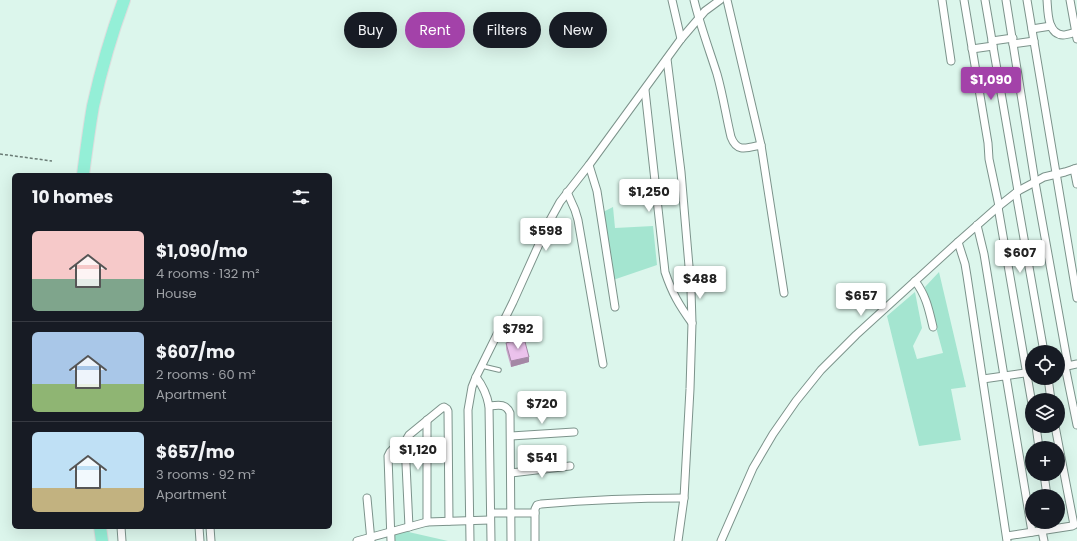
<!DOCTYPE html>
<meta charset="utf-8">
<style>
body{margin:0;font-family:Poppins,sans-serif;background:#242831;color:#f1f3f6;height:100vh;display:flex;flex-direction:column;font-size:15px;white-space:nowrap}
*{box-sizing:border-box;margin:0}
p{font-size:13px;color:#9ea1a6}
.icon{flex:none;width:22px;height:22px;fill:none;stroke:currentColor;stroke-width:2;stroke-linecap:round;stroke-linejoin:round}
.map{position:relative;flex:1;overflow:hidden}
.sheet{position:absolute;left:12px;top:173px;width:320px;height:356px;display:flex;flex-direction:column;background:#171b24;border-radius:6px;box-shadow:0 4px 16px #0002}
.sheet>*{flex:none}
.hud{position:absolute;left:344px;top:12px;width:380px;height:36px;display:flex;gap:8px}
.buttons{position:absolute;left:1025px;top:345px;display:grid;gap:8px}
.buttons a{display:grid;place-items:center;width:40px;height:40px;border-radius:50%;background:#171b24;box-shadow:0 4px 16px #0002;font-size:20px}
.price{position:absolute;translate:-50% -34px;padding:0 9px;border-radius:4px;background:#fff;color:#222;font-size:13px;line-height:26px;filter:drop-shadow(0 1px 2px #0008)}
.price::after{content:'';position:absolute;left:50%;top:24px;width:12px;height:9px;margin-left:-6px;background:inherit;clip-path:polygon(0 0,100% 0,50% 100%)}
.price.current{background:#a342a9;color:#fff}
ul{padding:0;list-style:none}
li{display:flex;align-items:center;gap:12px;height:100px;padding:0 20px}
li+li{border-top:1px solid #363941}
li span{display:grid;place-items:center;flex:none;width:112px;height:80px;border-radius:6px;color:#555}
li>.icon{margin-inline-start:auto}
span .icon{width:48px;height:48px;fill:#fffc;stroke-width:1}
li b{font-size:17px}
h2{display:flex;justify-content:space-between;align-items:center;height:48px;padding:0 20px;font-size:17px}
.tag{padding:0 14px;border-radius:18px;background:#171b24;box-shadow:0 4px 16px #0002;font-size:14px;line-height:36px}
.tag.current{background:#a342a9;color:#fff}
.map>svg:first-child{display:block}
</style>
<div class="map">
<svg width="1077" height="541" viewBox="0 0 1077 541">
<rect width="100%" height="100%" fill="#dcf6ec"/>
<g fill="#a4e5d0">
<path d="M 613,207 L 615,228 L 653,226 L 657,265 L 613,280 L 603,212 Z"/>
<path d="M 939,272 L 966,387 L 951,389 L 961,440 L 919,446 L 887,316 L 915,292 L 922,328 L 913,346 L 917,359 L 943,353 L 925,287 Z"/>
<path d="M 391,528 L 448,541 L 392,541 Z"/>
</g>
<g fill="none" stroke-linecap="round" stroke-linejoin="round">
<g stroke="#7c938b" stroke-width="5.5">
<path id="lane" d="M 482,366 L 499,370"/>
</g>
<g stroke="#7c938b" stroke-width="9">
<g id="street">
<path d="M 672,0 L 681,39"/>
<path d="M 694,0 C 700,25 709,49 717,74 C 723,95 726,116 731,137 C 737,153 747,148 761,145"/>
<path d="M 727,0 L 761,145 L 784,293"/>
<path d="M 942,0 L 951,61"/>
<path d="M 964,0 L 988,143 L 989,159 L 999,206"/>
<path d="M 985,0 L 1018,191"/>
<path d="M 1006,0 L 1035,182 L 1068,365"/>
<path d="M 1027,0 L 1077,298"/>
<path d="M 1047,0 C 1048,11 1047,34 1063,35 C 1067,35 1072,33 1076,32"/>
<path d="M 1070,0 L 1077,39"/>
<path d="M 1032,29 L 1051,26"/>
<path d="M 992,41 L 1013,38"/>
<path d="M 1013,44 L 1034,41"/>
<path d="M 972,49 L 993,46"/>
<path d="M 667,59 L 681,172 L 691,290 L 692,323 L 690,389 L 684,498 L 678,541"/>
<path d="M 645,90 L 665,272 C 672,293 679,305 692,323"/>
<path d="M 589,165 L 597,191 L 615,307"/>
<path d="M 1074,169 L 1077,184"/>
<path d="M 567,192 L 575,210 L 578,220 L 603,364"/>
<path d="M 1016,193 L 1044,352"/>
<path d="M 998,207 L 1032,404"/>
<path d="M 977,225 L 984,254 L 1004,376"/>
<path d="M 958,242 L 965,264 L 967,276 L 1007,541"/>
<path d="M 915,281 C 926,295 929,310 933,327"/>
<path d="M 1065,366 L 1077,425"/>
<path d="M 1058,368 L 1077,364"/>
<path d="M 1006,376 L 1032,532"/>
<path d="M 476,377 C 483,386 487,395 489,406 L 491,541"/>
<path d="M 1048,378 L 1051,400"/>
<path d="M 983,379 L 1032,372"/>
<path d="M 489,406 C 498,405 506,403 510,413 L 511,541"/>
<path d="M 1036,426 L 1039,448"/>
<path d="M 511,436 L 574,432"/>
<path d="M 405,443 L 409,527"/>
<path d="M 511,473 L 570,466"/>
<path d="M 1044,474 L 1047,496"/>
<path d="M 367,498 L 371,541"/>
<path d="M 491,513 L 535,513"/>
<path d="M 427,522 L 427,420"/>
<path d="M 121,527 L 122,541"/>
<path d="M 199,527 L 200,541"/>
<path d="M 210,527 L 211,541"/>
<path d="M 1042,531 L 1044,541"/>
<path d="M 1007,536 L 1072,526 L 1074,525 L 1055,426"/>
<path d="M 357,541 L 427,522 L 490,520"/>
<path d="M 391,541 L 388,456 L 390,452 L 393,449 L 403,445 L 409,435 L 442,408 L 444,407 L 447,409 L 448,411 L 449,521"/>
<path d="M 470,541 L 468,410 L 472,387 L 476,377 L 513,302 L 549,222 L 560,202 L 589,165 L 681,39 L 705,11 L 720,0"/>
<path d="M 535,541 L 535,509 L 537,505 L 541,504 C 588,500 636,498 684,498"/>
<path d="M 721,541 L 753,468 L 773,434 L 796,401 L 821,370 L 856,335 L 958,242 L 999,206 L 1018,191 L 1035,182 L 1044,177 L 1065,172 L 1077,168"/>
</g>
</g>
<g stroke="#dddede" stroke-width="14">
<g id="primary">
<path d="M 83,175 C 86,152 89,129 93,106 C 101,70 111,35 124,0"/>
<path d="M 100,527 L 102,541"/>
</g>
</g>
<path stroke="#6a7b75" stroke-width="1.5" stroke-dasharray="3 2" stroke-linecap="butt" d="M 0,154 L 52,161"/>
<use href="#lane" stroke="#fff" stroke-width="3.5"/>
<use href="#street" stroke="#fff" stroke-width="7"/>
<use href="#primary" stroke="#94efd7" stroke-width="12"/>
</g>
<path fill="#caa7cb" d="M 506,343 L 529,362 L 511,367 L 506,349 Z"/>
<path fill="#a488a5" d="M 529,357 L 529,362 L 511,367 L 511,361 Z"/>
<path fill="#ebc2ec" stroke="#a488a5" d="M 524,338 L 529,357 L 511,361 L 506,343 Z"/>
</svg>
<div class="buttons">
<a><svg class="icon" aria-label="locate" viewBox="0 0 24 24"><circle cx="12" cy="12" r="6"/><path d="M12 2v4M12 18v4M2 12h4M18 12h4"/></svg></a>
<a><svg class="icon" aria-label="layers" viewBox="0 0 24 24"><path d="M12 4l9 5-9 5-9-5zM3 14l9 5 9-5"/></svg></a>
<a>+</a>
<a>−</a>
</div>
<b class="price current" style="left:991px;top:101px">$1,090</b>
<b class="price" style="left:649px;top:213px">$1,250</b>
<b class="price" style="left:546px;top:252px">$598</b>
<b class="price" style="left:1020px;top:274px">$607</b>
<b class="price" style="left:700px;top:300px">$488</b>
<b class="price" style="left:861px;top:317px">$657</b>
<b class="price" style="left:518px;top:350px">$792</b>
<b class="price" style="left:542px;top:425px">$720</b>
<b class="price" style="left:418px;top:471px">$1,120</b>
<b class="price" style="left:542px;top:479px">$541</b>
<div class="hud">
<a class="tag">Buy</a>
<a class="tag current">Rent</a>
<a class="tag">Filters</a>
<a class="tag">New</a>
</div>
<section class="sheet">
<h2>10 homes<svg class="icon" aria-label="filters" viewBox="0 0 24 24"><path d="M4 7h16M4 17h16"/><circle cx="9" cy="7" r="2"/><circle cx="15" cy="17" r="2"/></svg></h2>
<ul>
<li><span style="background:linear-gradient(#f6c9c9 60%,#7fa58c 0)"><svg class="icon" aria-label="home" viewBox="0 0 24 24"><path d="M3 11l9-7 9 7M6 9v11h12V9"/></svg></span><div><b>$1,090/mo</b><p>4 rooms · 132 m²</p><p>House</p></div></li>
<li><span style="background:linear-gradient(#a9c7e8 65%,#8fb573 0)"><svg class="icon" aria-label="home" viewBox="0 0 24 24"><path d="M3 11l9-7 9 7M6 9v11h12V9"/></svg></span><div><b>$607/mo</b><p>2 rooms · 60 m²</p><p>Apartment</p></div></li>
<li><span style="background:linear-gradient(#bfe0f5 70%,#c2b280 0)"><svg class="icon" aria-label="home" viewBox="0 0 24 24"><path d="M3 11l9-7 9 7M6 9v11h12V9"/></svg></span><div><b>$657/mo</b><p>3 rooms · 92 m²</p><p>Apartment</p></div></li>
</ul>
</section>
</div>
